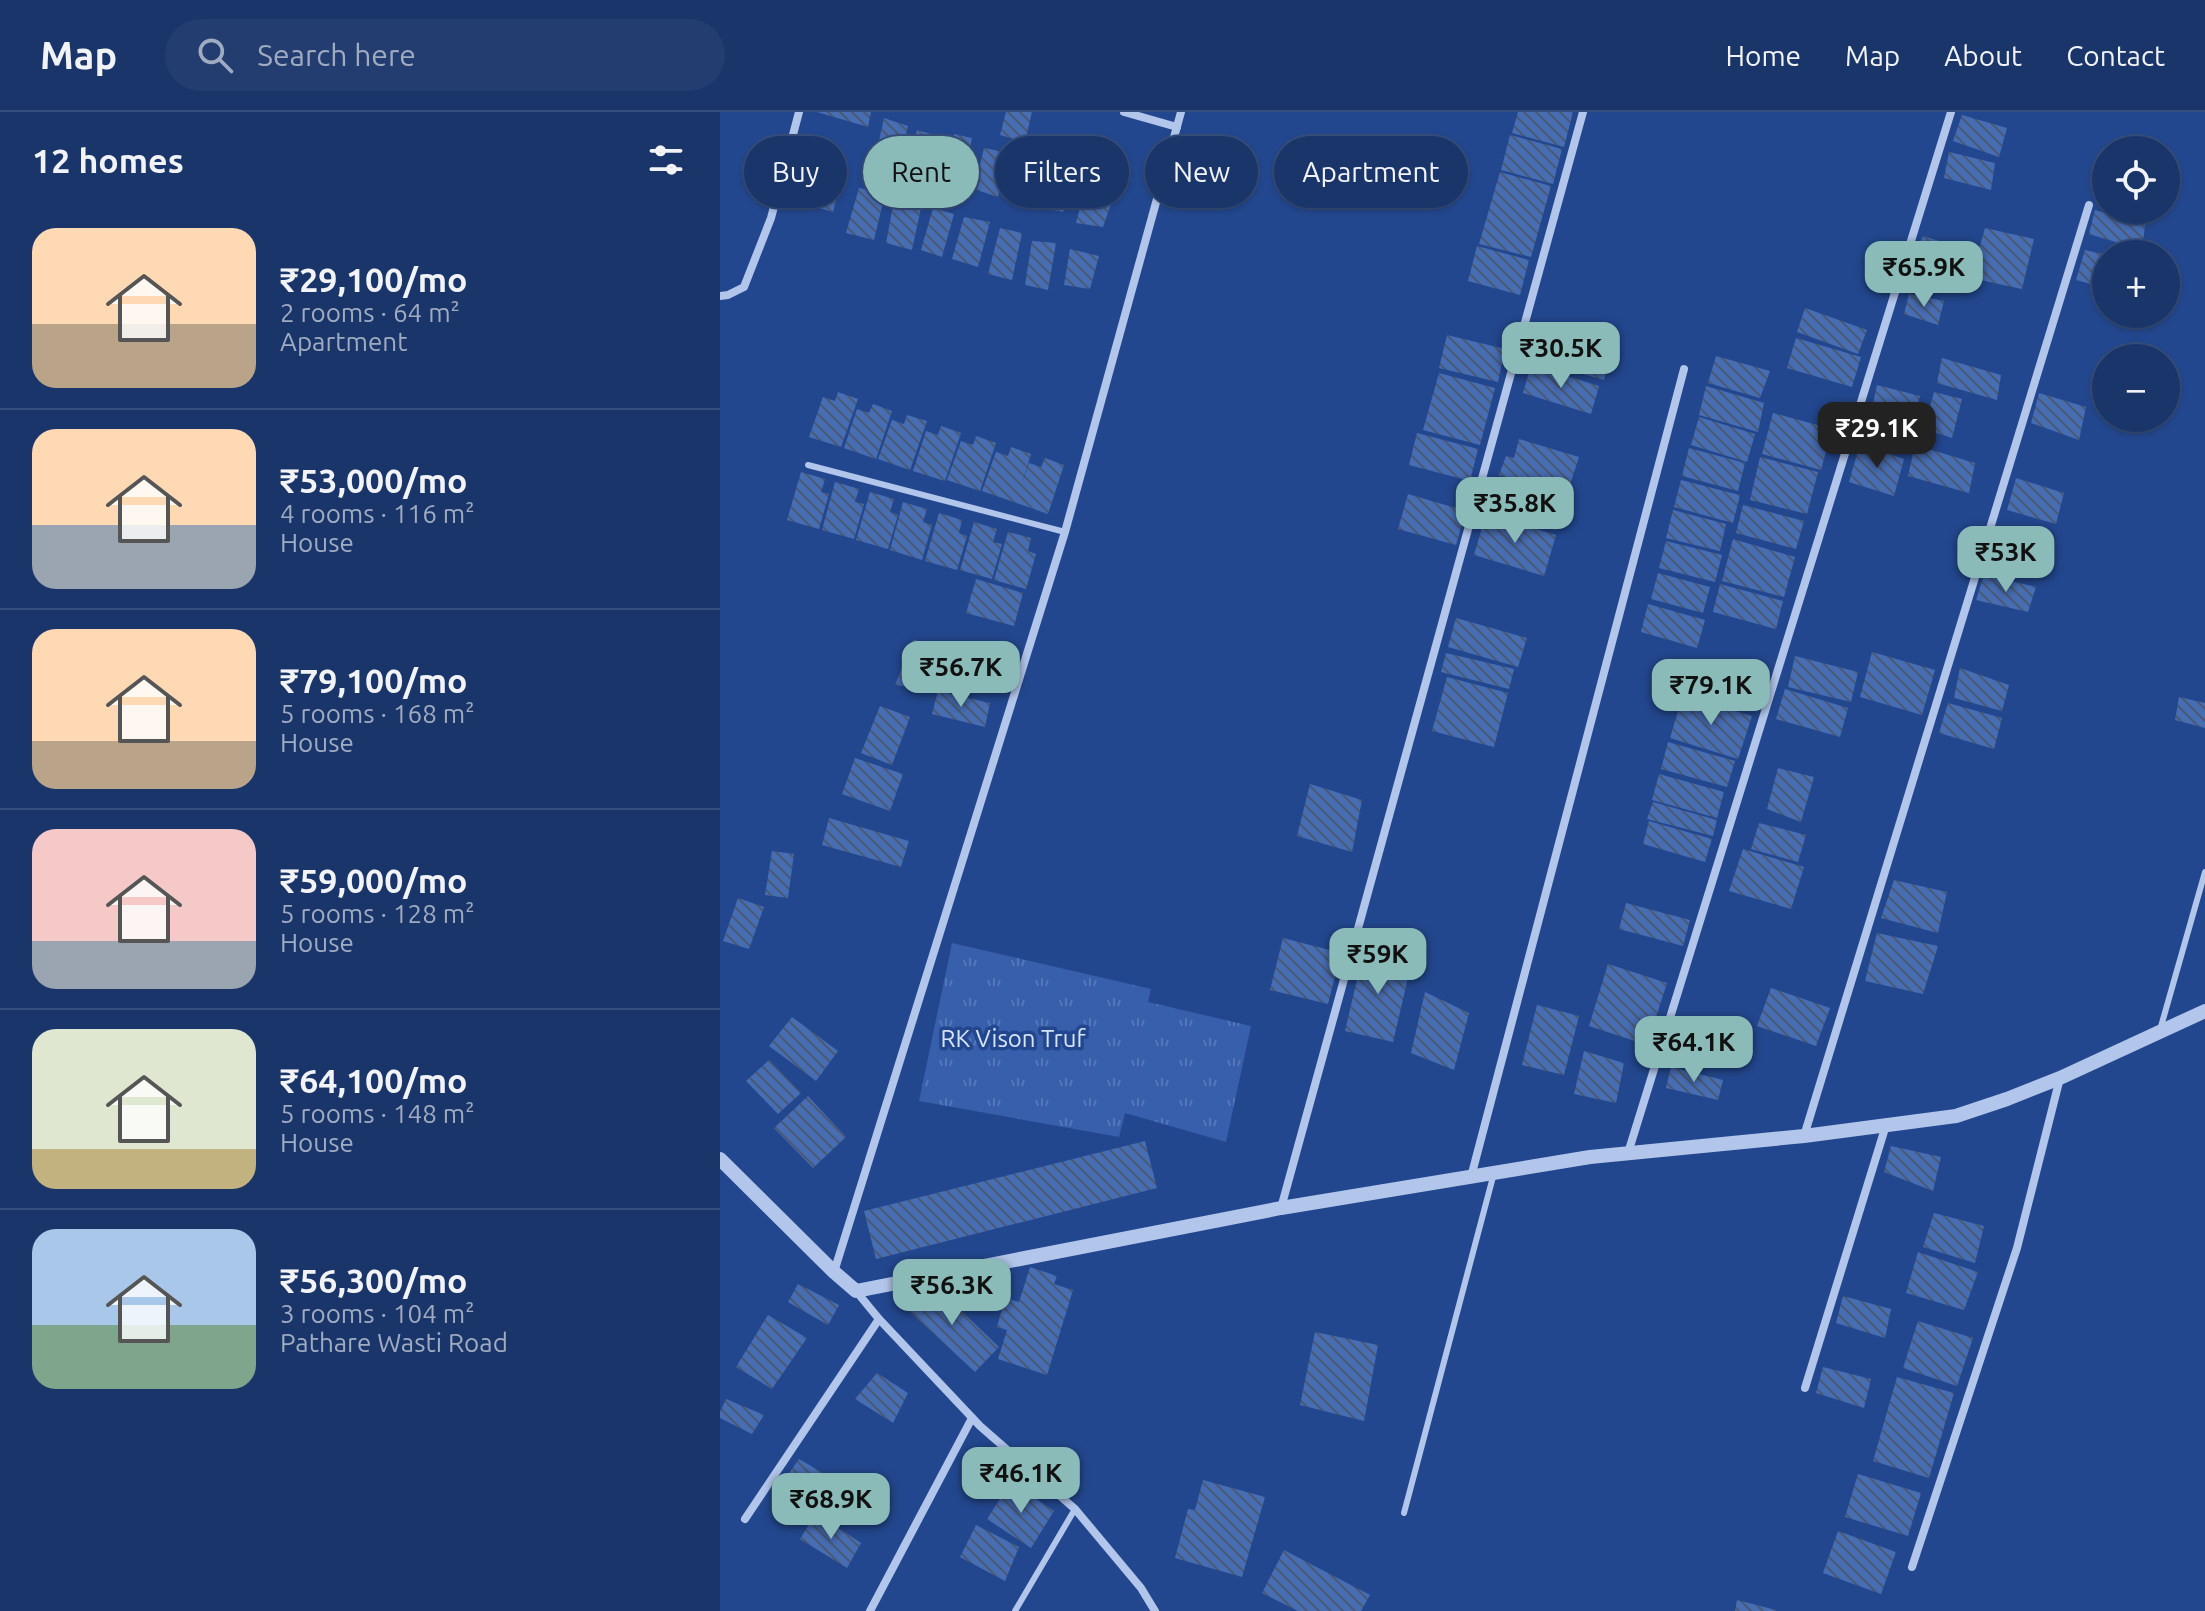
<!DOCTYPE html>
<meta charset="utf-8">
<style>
body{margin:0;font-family:Ubuntu,sans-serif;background:#233d70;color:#f1f3f6;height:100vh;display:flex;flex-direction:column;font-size:30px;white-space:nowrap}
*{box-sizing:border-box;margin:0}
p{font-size:26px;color:#9fabc1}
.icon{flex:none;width:44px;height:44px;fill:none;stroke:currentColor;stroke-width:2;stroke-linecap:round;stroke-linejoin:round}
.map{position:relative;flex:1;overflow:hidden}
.drawer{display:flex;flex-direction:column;background:#1a356a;width:720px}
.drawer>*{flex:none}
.banner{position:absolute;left:24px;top:24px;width:760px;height:72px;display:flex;gap:16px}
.controls{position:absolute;left:1372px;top:24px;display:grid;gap:16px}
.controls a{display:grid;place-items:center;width:88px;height:88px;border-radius:50%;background:#1a356a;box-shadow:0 2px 6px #0004,0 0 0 2px #38507e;font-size:40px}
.price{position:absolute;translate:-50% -68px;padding:0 18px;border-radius:16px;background:#8bbbb9;color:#111;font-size:26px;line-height:52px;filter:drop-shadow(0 2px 4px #0008)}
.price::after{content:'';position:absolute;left:50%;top:48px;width:24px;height:18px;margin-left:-12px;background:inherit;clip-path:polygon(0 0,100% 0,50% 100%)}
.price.active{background:#222;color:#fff}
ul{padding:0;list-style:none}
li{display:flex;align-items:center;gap:24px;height:200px;padding:0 32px}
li+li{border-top:2px solid #38507e}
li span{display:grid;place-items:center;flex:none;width:224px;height:160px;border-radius:24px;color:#555}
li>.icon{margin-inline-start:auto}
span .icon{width:96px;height:96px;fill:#fffc;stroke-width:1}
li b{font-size:34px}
h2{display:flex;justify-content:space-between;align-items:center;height:96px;padding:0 32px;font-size:34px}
.pill{padding:0 28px;border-radius:36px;background:#1a356a;box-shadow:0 2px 6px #0004,0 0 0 2px #38507e;font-size:28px;line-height:72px}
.pill.active{background:#8bbbb9;color:#111}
header{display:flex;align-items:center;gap:48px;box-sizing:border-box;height:112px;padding:0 40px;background:#1a356a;border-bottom:2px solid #38507e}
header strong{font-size:38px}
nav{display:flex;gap:44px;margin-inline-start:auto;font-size:28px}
.search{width:560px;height:72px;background:#233d70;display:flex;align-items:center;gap:20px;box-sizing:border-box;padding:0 28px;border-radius:44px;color:#9fabc1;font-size:30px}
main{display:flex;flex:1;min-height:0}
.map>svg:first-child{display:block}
</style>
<header>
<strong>Map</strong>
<div class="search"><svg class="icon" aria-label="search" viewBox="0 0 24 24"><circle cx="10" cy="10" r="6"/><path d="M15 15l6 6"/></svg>Search here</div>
<nav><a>Home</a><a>Map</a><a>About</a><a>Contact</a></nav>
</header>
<main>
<section class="drawer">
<h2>12 homes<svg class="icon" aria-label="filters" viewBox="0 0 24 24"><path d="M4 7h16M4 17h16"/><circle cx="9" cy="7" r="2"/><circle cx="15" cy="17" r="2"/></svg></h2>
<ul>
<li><span style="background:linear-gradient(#ffd9b3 60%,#b9a48a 0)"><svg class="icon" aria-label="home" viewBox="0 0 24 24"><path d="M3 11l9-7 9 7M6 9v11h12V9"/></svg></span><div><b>₹29,100/mo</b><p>2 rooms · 64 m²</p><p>Apartment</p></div></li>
<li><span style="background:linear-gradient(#ffd9b3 60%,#9aa5b1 0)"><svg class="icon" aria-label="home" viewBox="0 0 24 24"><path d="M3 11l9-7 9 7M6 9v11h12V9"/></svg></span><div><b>₹53,000/mo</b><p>4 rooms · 116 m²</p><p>House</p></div></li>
<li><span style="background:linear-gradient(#ffd9b3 70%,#b9a48a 0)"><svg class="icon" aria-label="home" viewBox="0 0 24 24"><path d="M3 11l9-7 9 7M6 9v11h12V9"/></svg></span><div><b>₹79,100/mo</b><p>5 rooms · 168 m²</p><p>House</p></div></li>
<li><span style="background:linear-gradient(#f6c9c9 70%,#9aa5b1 0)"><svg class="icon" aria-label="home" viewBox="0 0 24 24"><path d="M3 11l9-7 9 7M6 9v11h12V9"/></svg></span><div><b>₹59,000/mo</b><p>5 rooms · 128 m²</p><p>House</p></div></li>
<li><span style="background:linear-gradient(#dfe7d0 75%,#c2b280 0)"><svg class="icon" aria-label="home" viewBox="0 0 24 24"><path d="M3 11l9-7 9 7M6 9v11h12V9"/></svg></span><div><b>₹64,100/mo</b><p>5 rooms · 148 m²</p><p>House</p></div></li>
<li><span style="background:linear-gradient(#a9c7e8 60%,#7fa58c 0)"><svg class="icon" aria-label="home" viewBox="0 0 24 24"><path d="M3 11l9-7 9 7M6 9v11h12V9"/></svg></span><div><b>₹56,300/mo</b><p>3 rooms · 104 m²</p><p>Pathare Wasti Road</p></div></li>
</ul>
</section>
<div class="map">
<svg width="1485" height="1499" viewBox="0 0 1485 1499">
<defs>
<pattern id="park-tufts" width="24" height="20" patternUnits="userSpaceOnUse" patternTransform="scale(2)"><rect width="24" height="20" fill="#375fab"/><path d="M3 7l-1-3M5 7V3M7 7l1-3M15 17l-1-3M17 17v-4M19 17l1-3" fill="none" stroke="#5577b8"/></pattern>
<pattern id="building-back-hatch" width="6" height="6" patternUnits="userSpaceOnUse" patternTransform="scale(2)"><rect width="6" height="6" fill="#476db3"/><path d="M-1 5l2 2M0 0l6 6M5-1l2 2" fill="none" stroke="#4a5975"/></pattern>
</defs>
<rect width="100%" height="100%" fill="#23478e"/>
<path fill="url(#park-tufts)" d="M 232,831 L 431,877 L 428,890 L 531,914 L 506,1030 L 405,1001 L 399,1025 L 199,989 Z"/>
<g fill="url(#building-back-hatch)">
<path d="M 97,0 L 151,0 L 148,15 Z"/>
<path d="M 286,0 L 312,0 L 305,30 L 280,23 Z"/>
<path d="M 798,0 L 853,0 L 844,35 L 792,21 Z"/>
<path d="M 1242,3 L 1287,16 L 1279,45 L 1233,29 Z"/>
<path d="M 164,6 L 188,14 L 180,47 L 156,42 Z"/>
<path d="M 197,18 L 218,24 L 209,59 L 188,54 Z"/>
<path d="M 234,22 L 252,26 L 244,69 L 226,63 Z"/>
<path d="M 790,23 L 842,37 L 833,72 L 781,58 Z"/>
<path d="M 264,36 L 289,41 L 278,85 L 254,77 Z"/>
<path d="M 1229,40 L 1275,51 L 1271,78 L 1224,66 Z"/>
<path d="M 299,47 L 318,52 L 311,85 L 291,79 Z"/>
<path d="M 332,52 L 357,59 L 343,100 L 320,95 Z"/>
<path d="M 73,60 L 120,74 L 113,100 L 64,86 Z"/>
<path d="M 780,60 L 831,74 L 811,145 L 759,132 Z"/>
<path d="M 367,69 L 398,72 L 383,115 L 356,111 Z"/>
<path d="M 139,76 L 165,82 L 154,128 L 126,121 Z"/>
<path d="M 174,88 L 202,91 L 192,138 L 166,131 Z"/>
<path d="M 213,96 L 234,102 L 222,145 L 201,138 Z"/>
<path d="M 1375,98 L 1425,113 L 1422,138 L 1369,122 Z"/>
<path d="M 244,105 L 270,110 L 258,155 L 232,147 Z"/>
<path d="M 280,116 L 302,121 L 292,168 L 268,162 Z"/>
<path d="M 1265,116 L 1314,127 L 1302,177 L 1251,166 Z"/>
<path d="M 1203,124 L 1245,137 L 1237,168 L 1189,155 Z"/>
<path d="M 312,129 L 336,131 L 328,178 L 305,173 Z"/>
<path d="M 757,134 L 809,148 L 800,183 L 748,169 Z"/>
<path d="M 350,137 L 379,144 L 370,177 L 344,173 Z"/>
<path d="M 1365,138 L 1386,143 L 1386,176 L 1356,168 Z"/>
<path d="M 1189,182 L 1224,189 L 1218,213 L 1184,202 Z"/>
<path d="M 1085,196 L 1147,218 L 1138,242 L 1077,220 Z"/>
<path d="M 825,216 L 893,235 L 884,268 L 816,249 Z"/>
<path d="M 727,223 L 785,237 L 778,270 L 719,256 Z"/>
<path d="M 1076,226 L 1141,245 L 1132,275 L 1067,256 Z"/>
<path d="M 996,244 L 1050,259 L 1040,286 L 988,271 Z"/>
<path d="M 1222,246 L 1281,263 L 1277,288 L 1217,271 Z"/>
<path d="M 811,253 L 879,274 L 871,302 L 803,281 Z"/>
<path d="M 719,261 L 775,276 L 760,333 L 703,318 Z"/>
<path d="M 1157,273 L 1200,284 L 1193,310 L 1152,296 Z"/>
<path d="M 986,274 L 1044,291 L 1038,320 L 979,303 Z"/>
<path d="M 118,280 L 138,287 L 121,335 L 89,325 L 103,285 L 115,289 Z"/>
<path d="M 1214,280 L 1242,287 L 1232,326 L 1204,317 Z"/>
<path d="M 1319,281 L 1366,295 L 1359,328 L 1311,311 Z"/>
<path d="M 153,292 L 172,299 L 156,347 L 124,336 L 137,297 L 149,301 Z"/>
<path d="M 1053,301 L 1112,317 L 1101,358 L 1042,342 Z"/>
<path d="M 187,303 L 207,309 L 190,358 L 158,347 L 172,308 L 184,312 Z"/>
<path d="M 979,305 L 1035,322 L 1027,350 L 971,333 Z"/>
<path d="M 221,314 L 241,321 L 225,369 L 193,359 L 206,319 L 218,323 Z"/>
<path d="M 697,321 L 758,337 L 750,369 L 689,353 Z"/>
<path d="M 256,324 L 276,331 L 260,379 L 227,368 L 241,329 L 253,333 Z"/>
<path d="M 799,327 L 859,345 L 847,382 L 779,363 L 786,344 L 794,346 Z"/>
<path d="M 1140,332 L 1184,347 L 1174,384 L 1129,370 Z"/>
<path d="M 1195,333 L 1255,351 L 1249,381 L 1188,364 Z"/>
<path d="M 291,335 L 311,342 L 302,372 L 309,351 L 321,355 L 325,346 L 344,353 L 328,402 L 262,379 L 276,340 L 288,344 Z"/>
<path d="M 969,336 L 1025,351 L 1018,379 L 962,364 Z"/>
<path d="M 1040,345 L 1098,360 L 1087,402 L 1030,388 Z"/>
<path d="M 81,360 L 105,367 L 101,380 L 109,382 L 99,417 L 67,408 Z"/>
<path d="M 1296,366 L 1344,381 L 1336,412 L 1287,398 Z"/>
<path d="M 961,368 L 1020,383 L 1013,411 L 954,395 Z"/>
<path d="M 115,370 L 139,377 L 135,390 L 144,392 L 134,427 L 102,418 Z"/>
<path d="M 776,371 L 844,392 L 836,418 L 769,397 Z"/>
<path d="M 150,380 L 174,387 L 170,400 L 178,403 L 168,437 L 136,428 Z"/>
<path d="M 688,382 L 746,399 L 736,433 L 678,417 Z"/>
<path d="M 183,390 L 207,397 L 203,410 L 212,413 L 202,448 L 170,438 Z"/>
<path d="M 1023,393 L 1084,409 L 1076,437 L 1016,421 Z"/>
<path d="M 953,398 L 1006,412 L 1000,439 L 946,426 Z"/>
<path d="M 219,401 L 242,408 L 239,421 L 247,424 L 237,458 L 205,449 Z"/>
<path d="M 766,402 L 836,423 L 824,464 L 754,443 Z"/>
<path d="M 254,410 L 277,417 L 273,430 L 282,432 L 272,467 L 240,458 Z"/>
<path d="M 288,420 L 311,426 L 308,439 L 316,442 L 306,477 L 274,468 Z"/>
<path d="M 1274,426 L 1325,438 L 1318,467 L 1267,453 Z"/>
<path d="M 1013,427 L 1075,445 L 1064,485 L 1002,469 Z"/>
<path d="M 946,429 L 1002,443 L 995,470 L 939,456 Z"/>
<path d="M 938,461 L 990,475 L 983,501 L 931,487 Z"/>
<path d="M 1264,463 L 1316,475 L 1308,500 L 1256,488 Z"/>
<path d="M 256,467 L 303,481 L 294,514 L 246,501 Z"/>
<path d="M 1000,472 L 1063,489 L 1056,517 L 993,500 Z"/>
<path d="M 928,492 L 985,508 L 977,536 L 921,520 Z"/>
<path d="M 736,506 L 807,526 L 798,555 L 728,535 Z"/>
<path d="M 193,528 L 211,531 L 203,577 L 175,573 Z"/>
<path d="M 1152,540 L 1215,558 L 1202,603 L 1140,585 Z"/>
<path d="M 726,541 L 794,557 L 789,577 L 721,560 Z"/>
<path d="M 1075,544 L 1138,560 L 1131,590 L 1068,575 Z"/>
<path d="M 1240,556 L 1289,573 L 1282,599 L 1234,586 Z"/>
<path d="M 727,565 L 788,581 L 774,635 L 712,619 Z"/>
<path d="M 1065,577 L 1128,596 L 1120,625 L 1056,607 Z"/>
<path d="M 218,579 L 270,591 L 265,615 L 212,602 Z"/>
<path d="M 963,583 L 1032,604 L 1018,647 L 950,626 Z"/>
<path d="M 1459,585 L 1485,591 L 1485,616 L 1455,608 Z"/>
<path d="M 1228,591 L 1282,606 L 1274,637 L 1219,621 Z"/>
<path d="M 160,594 L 190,605 L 172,653 L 141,641 Z"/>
<path d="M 948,630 L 1015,649 L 1007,675 L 941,657 Z"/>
<path d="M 135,646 L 183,662 L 170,699 L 122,682 Z"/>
<path d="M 1058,656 L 1094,665 L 1081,710 L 1047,697 Z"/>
<path d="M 939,662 L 1004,680 L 997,706 L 932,688 Z"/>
<path d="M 590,672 L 642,688 L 632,740 L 577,724 Z"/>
<path d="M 933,690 L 997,708 L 993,724 L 927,707 Z"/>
<path d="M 109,706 L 189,729 L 181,755 L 102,733 Z"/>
<path d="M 929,709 L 992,727 L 985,750 L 923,732 Z"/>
<path d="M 1039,711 L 1086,723 L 1078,750 L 1031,737 Z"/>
<path d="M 1023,737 L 1084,755 L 1071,797 L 1009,779 Z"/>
<path d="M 52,739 L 74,742 L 68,786 L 45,783 Z"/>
<path d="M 1174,768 L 1227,780 L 1218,821 L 1161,806 Z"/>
<path d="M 18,786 L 44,795 L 29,837 L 3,829 Z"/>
<path d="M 906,791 L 970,808 L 963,834 L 899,817 Z"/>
<path d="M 1157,821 L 1218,834 L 1203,882 L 1145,869 Z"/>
<path d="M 563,826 L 621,841 L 608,892 L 550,878 Z"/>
<path d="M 644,838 L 692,849 L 673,930 L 625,919 Z"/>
<path d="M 888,852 L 947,871 L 927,933 L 869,914 Z"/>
<path d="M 1051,876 L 1110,896 L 1096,934 L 1037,914 Z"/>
<path d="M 705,880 L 749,901 L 734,958 L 691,941 Z"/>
<path d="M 817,893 L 859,904 L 844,963 L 802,953 Z"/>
<path d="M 72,905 L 118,939 L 96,969 L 49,934 Z"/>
<path d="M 864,939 L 904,951 L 896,991 L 854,982 Z"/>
<path d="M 49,948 L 81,981 L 58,1002 L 26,969 Z"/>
<path d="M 951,955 L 1003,968 L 998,988 L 946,976 Z"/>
<path d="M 88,984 L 126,1025 L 93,1056 L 54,1016 Z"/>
<path d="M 425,1029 L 437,1076 L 156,1147 L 144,1099 Z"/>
<path d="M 1171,1034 L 1221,1045 L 1213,1079 L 1164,1060 Z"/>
<path d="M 1214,1101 L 1264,1114 L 1255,1151 L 1203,1135 Z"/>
<path d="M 1198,1140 L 1258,1160 L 1244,1198 L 1186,1181 Z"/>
<path d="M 310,1155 L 337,1164 L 334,1172 L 353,1178 L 327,1263 L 278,1247 L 287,1218 L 277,1215 L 285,1186 L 299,1190 Z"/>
<path d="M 210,1169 L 279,1235 L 255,1260 L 185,1195 Z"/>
<path d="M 78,1172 L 119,1193 L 108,1213 L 68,1190 Z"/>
<path d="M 1123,1184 L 1171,1197 L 1165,1226 L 1116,1211 Z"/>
<path d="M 48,1203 L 87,1226 L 52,1277 L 16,1255 Z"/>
<path d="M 1198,1209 L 1253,1226 L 1237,1274 L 1183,1256 Z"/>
<path d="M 595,1220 L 658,1233 L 644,1309 L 580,1293 Z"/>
<path d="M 1103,1255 L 1151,1267 L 1144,1296 L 1096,1281 Z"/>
<path d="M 157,1261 L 188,1281 L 173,1311 L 135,1287 Z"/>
<path d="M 1177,1265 L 1234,1281 L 1209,1366 L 1153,1349 Z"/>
<path d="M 6,1287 L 44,1303 L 32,1322 L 0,1306 L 0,1300 Z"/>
<path d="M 79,1347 L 103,1361 L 90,1385 L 65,1367 Z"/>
<path d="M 1138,1362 L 1201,1381 L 1188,1424 L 1125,1405 Z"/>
<path d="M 483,1368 L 545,1385 L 522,1465 L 455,1446 L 468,1397 L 475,1398 Z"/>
<path d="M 291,1370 L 334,1399 L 311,1436 L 267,1407 Z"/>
<path d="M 116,1374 L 156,1394 L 149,1412 L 108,1387 Z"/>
<path d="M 96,1401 L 141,1431 L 127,1456 L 80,1427 Z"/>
<path d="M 256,1413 L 299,1435 L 285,1469 L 240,1445 Z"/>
<path d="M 1118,1419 L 1176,1440 L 1161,1482 L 1103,1461 Z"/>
<path d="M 564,1438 L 650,1483 L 641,1499 L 578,1499 L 542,1481 Z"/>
<path d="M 1017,1488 L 1056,1498 L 1056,1499 L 1015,1499 Z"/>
</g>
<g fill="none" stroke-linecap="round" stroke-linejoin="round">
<g stroke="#b2c6eb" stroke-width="6">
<path d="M 88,353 L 345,420"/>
<path d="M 1440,918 L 1485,760"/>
<path d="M 684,1401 L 774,1061"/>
<path d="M 295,1499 L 355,1397"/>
</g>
<g stroke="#b2c6eb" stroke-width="8">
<path d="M 404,0 L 457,15"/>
<path d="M 0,184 L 8,183 L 24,175 L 51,106 L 79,0"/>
<path d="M 1084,1024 L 1369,93"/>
<path d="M 908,1041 L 1231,0"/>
<path d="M 751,1065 L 964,257"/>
<path d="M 561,1096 L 863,0"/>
<path d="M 114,1160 L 345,420 L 461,0"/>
<path d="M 136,1179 L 159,1207 L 260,1314 L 355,1397 L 421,1476 L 435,1499"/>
<path d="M 1085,1276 L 1166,1013"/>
<path d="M 25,1407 L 159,1207"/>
<path d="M 1192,1455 L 1297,1136 L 1340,966"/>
<path d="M 150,1499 L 252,1306"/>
</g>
<path stroke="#b2c6eb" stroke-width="14" d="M 0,1047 L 114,1160 L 136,1179 L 561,1096 L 870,1045 L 1084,1024 L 1236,1004 L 1287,987 L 1340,966 L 1485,899"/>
</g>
<g text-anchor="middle" stroke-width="7" stroke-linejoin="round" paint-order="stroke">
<g font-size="24" fill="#d7e3f8" stroke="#23478e">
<text x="293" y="935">RK Vison Truf</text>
</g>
</g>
</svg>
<div class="controls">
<a><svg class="icon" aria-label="locate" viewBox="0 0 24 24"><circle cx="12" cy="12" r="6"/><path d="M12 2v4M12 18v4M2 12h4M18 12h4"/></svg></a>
<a>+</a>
<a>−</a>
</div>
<b class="price" style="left:1204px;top:197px">₹65.9K</b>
<b class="price" style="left:841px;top:278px">₹30.5K</b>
<b class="price active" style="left:1157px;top:358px">₹29.1K</b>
<b class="price" style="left:795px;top:433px">₹35.8K</b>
<b class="price" style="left:1286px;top:482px">₹53K</b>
<b class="price" style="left:241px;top:597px">₹56.7K</b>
<b class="price" style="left:991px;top:615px">₹79.1K</b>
<b class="price" style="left:658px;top:884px">₹59K</b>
<b class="price" style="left:974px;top:972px">₹64.1K</b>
<b class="price" style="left:232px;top:1215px">₹56.3K</b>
<b class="price" style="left:301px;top:1403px">₹46.1K</b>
<b class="price" style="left:111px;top:1429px">₹68.9K</b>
<div class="banner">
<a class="pill">Buy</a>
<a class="pill active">Rent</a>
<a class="pill">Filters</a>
<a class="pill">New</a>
<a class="pill">Apartment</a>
</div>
</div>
</main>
